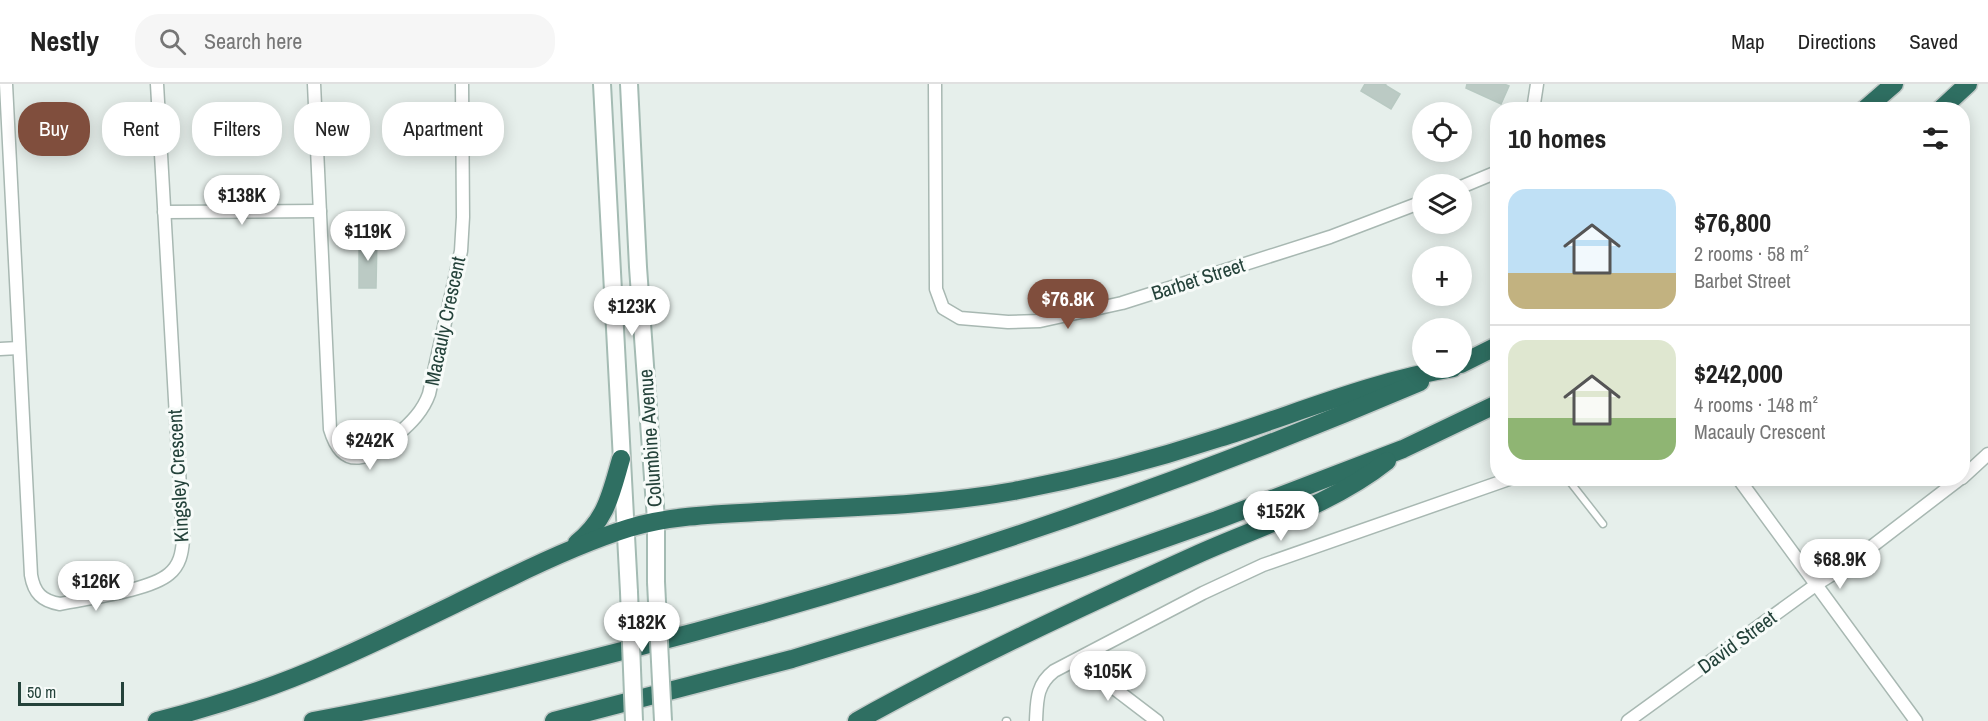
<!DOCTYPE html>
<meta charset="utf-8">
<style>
body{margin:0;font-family:"Archivo Narrow",sans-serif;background:#f6f6f6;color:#222;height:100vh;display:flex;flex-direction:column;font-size:22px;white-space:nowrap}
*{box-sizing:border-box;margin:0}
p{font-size:20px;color:#767676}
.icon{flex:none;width:33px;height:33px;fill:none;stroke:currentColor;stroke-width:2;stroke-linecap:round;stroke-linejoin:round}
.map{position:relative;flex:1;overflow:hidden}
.panel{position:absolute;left:1490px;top:18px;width:480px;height:384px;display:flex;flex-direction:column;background:#fff;border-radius:24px;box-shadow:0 3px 15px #0003}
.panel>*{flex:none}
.hud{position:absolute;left:18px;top:18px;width:570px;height:54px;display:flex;gap:12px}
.tools{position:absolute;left:1412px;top:18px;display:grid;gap:12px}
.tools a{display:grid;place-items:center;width:60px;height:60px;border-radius:50%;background:#fff;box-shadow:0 3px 15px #0003;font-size:30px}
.scale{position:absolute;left:18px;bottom:15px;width:106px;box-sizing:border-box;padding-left:6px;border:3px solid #24423a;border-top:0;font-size:16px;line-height:21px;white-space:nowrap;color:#24423a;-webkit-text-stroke:4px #f7fbf9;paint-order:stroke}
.price{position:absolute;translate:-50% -51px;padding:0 14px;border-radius:21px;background:#fff;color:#222;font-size:20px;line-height:39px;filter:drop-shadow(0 2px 3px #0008)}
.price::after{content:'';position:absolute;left:50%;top:36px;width:18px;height:14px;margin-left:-9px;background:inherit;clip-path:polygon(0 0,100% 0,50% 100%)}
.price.active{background:#804e3d;color:#fff}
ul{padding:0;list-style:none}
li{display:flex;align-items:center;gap:18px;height:150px;padding:0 18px}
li+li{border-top:2px solid #e0e0e0}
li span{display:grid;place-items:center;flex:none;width:168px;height:120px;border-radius:18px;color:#555}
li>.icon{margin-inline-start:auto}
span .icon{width:72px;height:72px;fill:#fffc;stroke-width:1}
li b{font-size:26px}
h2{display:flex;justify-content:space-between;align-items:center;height:72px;padding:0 18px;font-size:26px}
.tag{padding:0 21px;border-radius:24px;background:#fff;box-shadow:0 3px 15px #0003;font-size:21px;line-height:54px}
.tag.active{background:#804e3d;color:#fff}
header{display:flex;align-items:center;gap:36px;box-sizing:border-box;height:84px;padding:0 30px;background:#fff;border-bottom:2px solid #e0e0e0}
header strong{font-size:28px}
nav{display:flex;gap:33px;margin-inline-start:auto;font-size:21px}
.search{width:420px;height:54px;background:#f6f6f6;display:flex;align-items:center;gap:15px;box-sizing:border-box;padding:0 21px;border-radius:24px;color:#767676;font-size:22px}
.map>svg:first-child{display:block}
</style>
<header>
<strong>Nestly</strong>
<div class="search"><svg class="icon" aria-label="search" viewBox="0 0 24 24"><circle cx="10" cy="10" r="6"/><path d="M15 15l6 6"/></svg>Search here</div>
<nav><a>Map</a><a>Directions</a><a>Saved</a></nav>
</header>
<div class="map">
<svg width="1988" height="637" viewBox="0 0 1988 637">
<rect width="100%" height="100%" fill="#e6efeb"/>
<g fill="#bbcac4" stroke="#b8c9c2" stroke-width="1.5">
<path d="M 1365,0 L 1386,0 L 1385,1 L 1400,10 L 1391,25 L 1361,7 Z"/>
<path d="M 1467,0 L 1504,0 L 1509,2 L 1501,20 L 1466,4 Z"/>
<path d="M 359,153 L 377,153 L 376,204 L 359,204 Z"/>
</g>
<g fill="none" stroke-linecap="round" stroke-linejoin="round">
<g stroke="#a8b8b2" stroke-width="9">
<g id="service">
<path d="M 1567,394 L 1603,440"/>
<path d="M 1006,637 L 1007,637"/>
</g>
</g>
<g stroke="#a8b8b2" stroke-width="15">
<g id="minor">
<path d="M 6,0 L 31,491 C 34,509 42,517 60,520 C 87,514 149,507 169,490 C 180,481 182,469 183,456 L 157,0"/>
<path d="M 314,0 L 330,345 C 343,389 371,375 397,351 C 411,339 423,327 429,310 L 461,167 L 463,133 L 462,0"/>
<path d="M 935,0 L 936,205 L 943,224 L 960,234 L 1008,238 L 1040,237 L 1122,219 L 1330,153 L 1422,118"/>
<path d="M 1533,26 L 1537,0"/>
<path d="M 1461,103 L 1497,88"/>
<path d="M 164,128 L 320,127"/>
<path d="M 0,265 L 19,264"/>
<path d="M 1738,394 L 1916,637"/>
<path d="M 1962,394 L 1988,370"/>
<path d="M 1077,576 L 1157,637"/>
<path d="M 1036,637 C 1037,617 1036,601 1054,587 L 1203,509 L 1263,481 L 1512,394"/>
<path d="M 1628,637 L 1817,500 L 1849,480 L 1961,394"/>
</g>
</g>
<g stroke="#a4bbb3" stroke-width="20">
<g id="secondary">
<path d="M 602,0 L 629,508"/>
<path d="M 629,0 L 638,183 L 656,436 L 656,498"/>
</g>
</g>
<g stroke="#c2cac8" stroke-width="21">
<g id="motorway">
<path d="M 1864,26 L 1894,0"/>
<path d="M 1940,26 L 1968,0"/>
<path d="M 1461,280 L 1497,262"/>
<path d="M 577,459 C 607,435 611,409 621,375"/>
<path d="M 157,637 C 216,622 275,603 331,578 C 391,552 450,522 509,494 C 548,475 587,457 629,444 C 676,430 728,430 777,427 C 856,423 936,421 1014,407 C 1083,394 1152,376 1219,354 C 1296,330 1372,297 1453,284"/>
<path d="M 313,637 C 418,618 522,593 626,566 C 897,497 1162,408 1420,298"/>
<path d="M 554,637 L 792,575 L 982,517 L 1084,483 L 1217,436 L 1403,365 L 1497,320"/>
<path d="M 857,637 C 967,576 1081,523 1196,471 C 1260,442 1332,421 1387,377"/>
</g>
</g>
<use href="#service" stroke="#fff" stroke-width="6"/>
<use href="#minor" stroke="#fff" stroke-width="12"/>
<use href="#secondary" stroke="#fff" stroke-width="16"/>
<use href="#motorway" stroke="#2f6f62" stroke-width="18"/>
<g stroke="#a4bbb3" stroke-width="20" stroke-linecap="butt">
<g id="secondary-bridge">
<path d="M 656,498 L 663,637"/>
<path d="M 629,508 L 634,637"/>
</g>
</g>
<use href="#secondary-bridge" stroke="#fff" stroke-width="16"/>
</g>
<g text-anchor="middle" stroke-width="6" stroke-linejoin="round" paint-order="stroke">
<g font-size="20" fill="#24423a" stroke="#f7fbf9">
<text transform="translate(1198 195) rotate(-18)" y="7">Barbet Street</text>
<text transform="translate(445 237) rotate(-78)" y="7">Macauly Crescent</text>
<text transform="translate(650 354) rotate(-94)" y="7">Columbine Avenue</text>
<text transform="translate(178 392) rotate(-93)" y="7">Kingsley Crescent</text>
<text transform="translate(1737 558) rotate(-36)" y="7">David Street</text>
</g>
</g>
</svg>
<div class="tools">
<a><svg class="icon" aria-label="locate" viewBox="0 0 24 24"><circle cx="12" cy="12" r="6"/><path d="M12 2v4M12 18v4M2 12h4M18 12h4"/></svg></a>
<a><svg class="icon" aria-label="layers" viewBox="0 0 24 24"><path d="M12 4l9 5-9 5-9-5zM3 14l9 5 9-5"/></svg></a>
<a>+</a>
<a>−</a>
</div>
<div class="scale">50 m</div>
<b class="price" style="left:242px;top:142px">$138K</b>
<b class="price" style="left:368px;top:178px">$119K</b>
<b class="price active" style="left:1068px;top:246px">$76.8K</b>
<b class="price" style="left:632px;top:253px">$123K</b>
<b class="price" style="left:370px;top:387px">$242K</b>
<b class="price" style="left:1281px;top:458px">$152K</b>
<b class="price" style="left:1840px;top:506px">$68.9K</b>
<b class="price" style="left:96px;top:528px">$126K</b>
<b class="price" style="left:642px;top:569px">$182K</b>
<b class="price" style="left:1108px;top:618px">$105K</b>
<div class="hud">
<a class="tag active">Buy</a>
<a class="tag">Rent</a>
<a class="tag">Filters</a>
<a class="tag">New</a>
<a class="tag">Apartment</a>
</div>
<section class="panel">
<h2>10 homes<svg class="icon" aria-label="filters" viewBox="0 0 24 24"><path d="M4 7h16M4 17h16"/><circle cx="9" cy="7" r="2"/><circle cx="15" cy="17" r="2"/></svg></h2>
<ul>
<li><span style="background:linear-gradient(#bfe0f5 70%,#c2b280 0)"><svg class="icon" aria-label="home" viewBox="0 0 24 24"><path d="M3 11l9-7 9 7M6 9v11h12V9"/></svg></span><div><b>$76,800</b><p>2 rooms · 58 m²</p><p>Barbet Street</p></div></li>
<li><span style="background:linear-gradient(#dfe7d0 65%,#8fb573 0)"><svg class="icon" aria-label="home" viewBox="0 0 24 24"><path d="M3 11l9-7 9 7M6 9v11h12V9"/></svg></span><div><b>$242,000</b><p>4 rooms · 148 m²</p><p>Macauly Crescent</p></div></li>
</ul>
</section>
</div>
